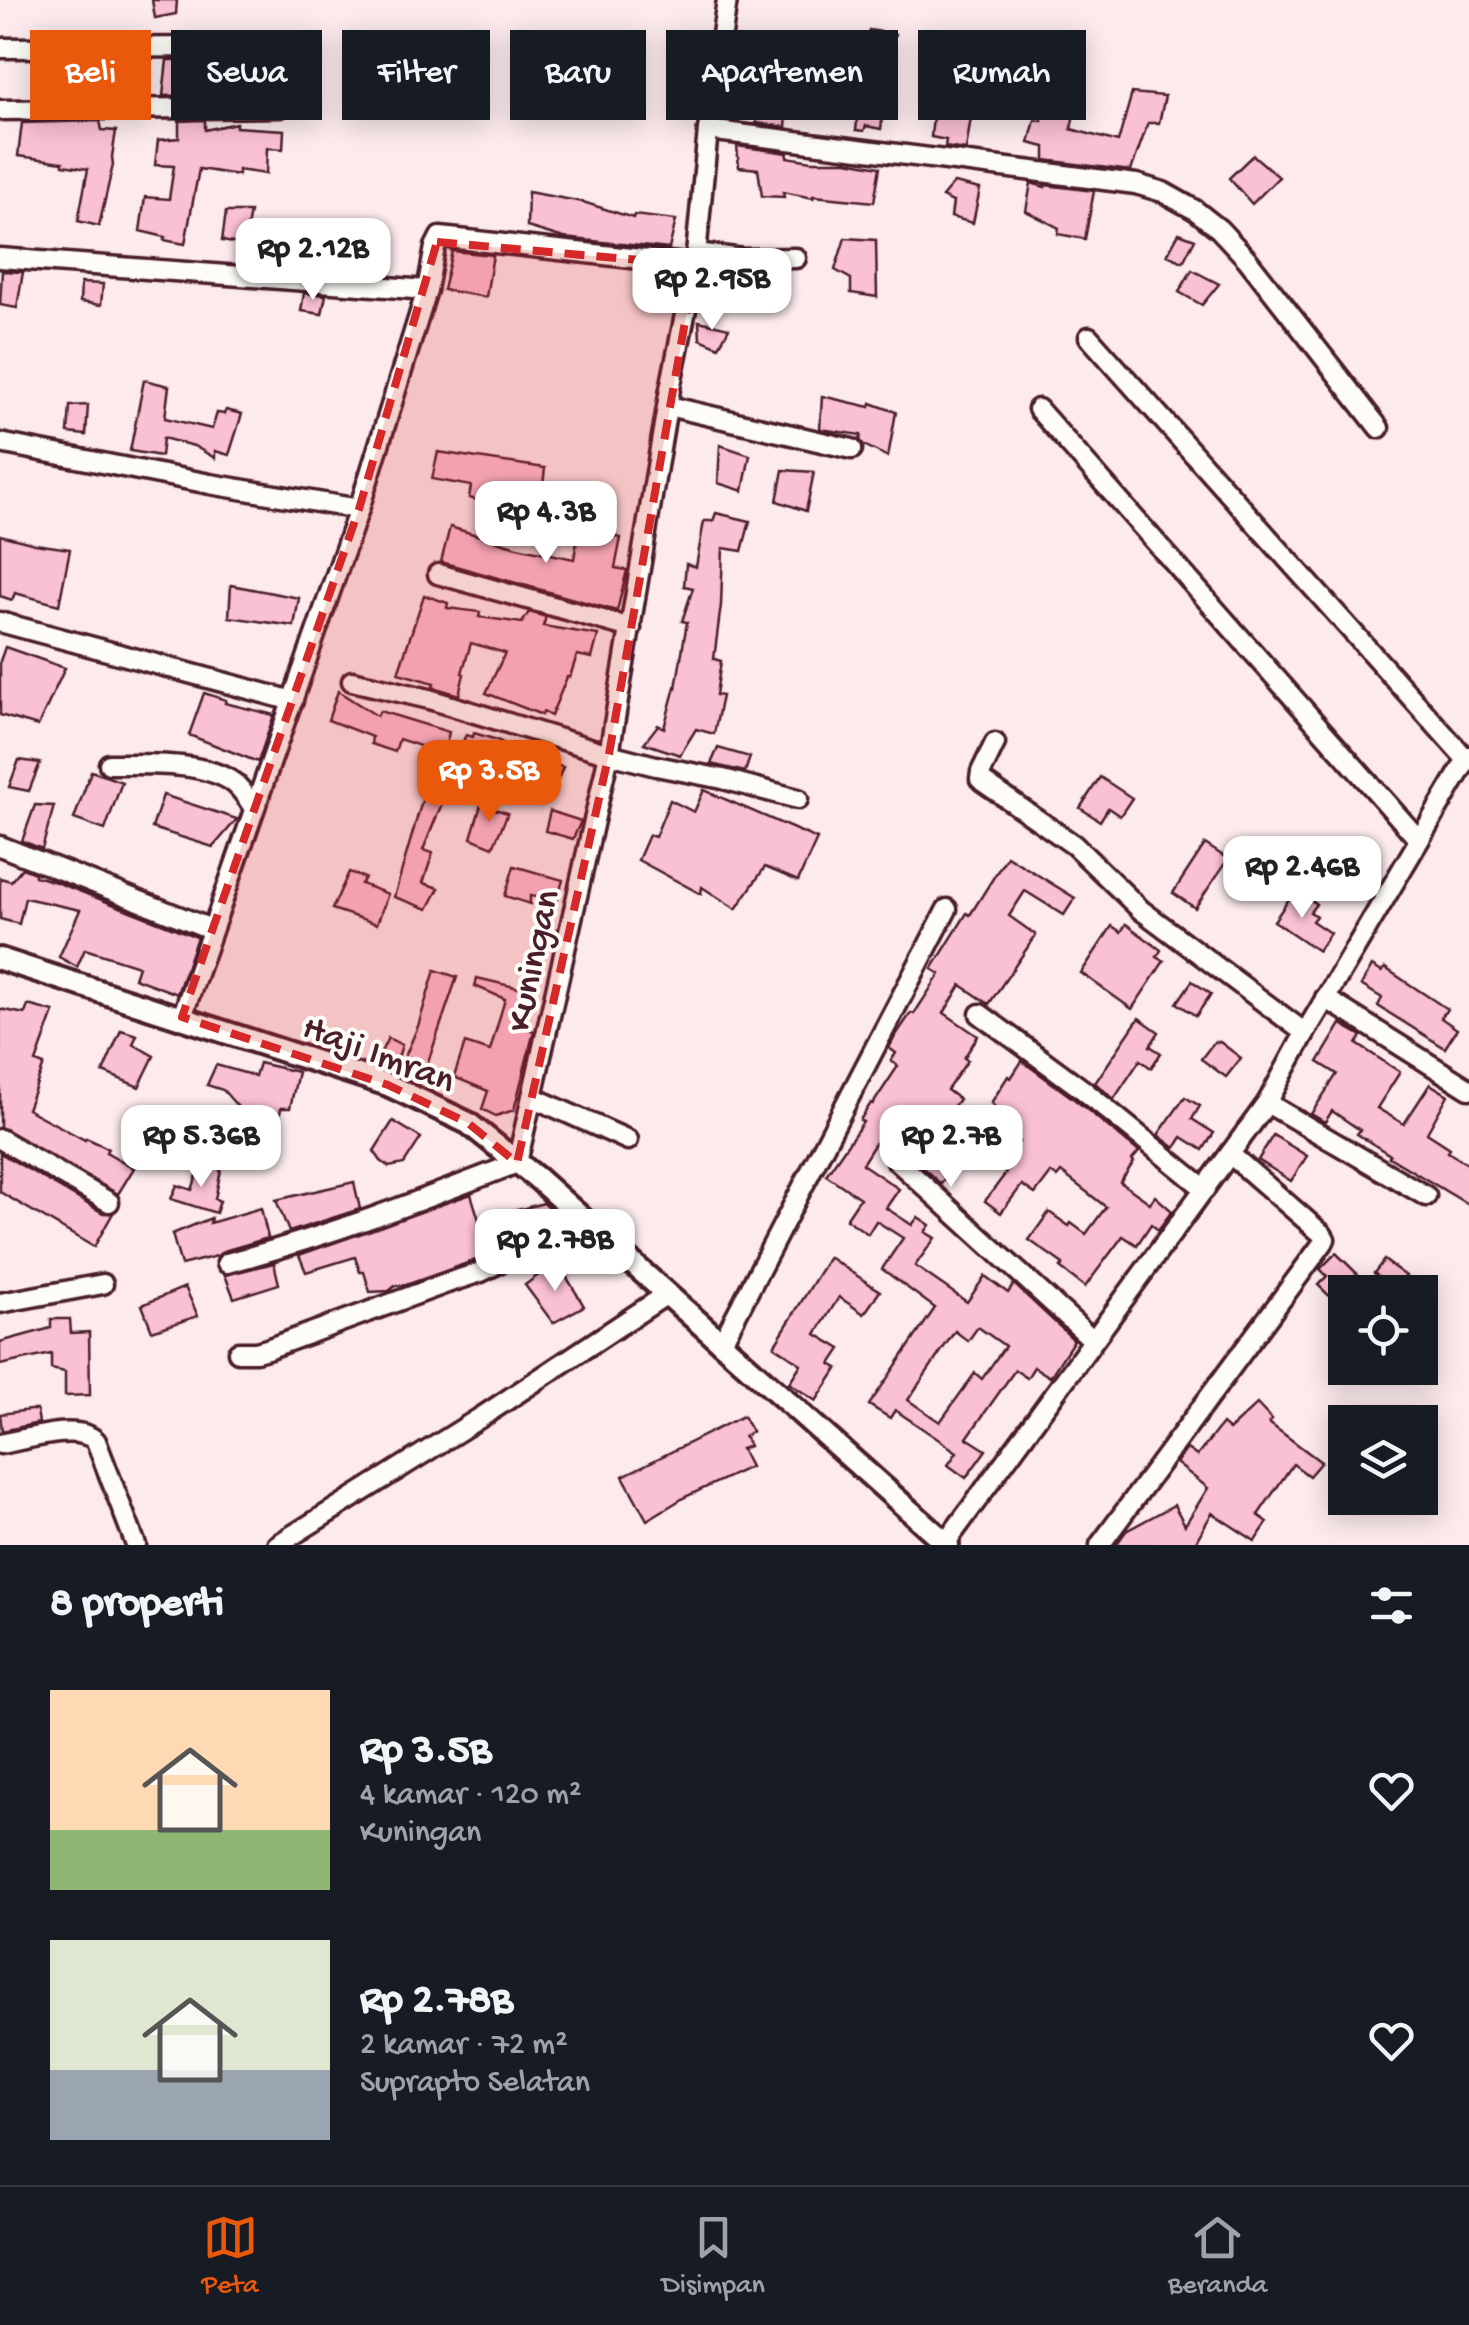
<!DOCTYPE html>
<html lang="id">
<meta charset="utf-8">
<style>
body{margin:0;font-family:"Gochi Hand",sans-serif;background:#20242c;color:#f1f3f6;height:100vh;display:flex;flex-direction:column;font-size:38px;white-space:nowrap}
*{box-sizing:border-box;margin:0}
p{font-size:32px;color:#9ea1a6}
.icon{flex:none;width:55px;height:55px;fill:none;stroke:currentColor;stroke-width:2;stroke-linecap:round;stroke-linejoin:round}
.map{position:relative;height:1545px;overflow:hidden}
.panel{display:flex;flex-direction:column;background:#171b24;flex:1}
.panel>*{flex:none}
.banner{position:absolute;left:30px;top:30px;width:1410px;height:90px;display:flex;gap:20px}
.controls{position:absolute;left:1328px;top:1275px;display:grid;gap:20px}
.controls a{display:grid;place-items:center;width:110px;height:110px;border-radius:0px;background:#171b24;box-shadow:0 5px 25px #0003;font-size:50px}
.price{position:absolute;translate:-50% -85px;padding:0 22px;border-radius:20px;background:#fff;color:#222;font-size:32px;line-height:65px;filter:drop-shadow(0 2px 5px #0008)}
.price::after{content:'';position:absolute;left:50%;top:60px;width:30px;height:22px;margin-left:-15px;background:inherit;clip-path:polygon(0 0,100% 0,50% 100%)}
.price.on{background:#ea580c;color:#fff}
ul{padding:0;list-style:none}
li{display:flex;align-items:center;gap:30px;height:250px;padding:0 50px}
li span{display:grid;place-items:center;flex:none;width:280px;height:200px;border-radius:0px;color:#555}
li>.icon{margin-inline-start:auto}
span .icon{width:120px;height:120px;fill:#fffc;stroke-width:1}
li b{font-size:42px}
h2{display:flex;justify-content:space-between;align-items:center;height:120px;padding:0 50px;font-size:42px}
.tag{padding:0 35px;border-radius:0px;background:#171b24;box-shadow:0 5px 25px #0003;font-size:35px;line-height:90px}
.tag.on{background:#ea580c;color:#fff}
.tab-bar{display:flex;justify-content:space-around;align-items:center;height:140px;border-top:2px solid #363941;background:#171b24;font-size:28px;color:#9ea1a6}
.tab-bar a{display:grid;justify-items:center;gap:5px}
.tab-bar .on{color:#ea580c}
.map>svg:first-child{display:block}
</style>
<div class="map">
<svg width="1469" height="1545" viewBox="0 0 1469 1545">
<rect width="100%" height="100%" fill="#fceaec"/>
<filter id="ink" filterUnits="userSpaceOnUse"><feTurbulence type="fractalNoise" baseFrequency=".01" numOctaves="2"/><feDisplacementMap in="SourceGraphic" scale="20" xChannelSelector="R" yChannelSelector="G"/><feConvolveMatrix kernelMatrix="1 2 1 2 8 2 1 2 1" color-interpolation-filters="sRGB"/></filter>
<g filter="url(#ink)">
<g fill="#fac0d3" stroke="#4a1f2b" stroke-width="2.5" fill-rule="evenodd">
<path d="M 152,0 L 177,0 L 176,14 L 155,18 Z"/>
<path d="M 869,30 L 895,34 L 877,90 L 886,91 L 881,129 L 866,126 L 864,131 L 856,130 L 864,65 L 861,65 Z"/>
<path d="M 242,42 L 304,42 L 306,57 L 285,62 L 285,76 L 269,76 L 265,88 L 244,85 L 243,94 L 163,96 L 167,60 L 196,60 L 244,65 Z"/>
<path d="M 84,60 L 100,60 L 104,87 L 94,88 L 96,96 L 79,97 Z"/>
<path d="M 752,62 L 791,67 L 786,127 L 756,123 L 763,91 L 744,87 Z"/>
<path d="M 1043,68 L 1081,79 L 1071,129 L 1118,142 L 1132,93 L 1165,96 L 1159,123 L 1148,123 L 1131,171 L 1045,160 L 1045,147 L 1029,143 L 1035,120 L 1042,121 Z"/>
<path d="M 936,87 L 975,91 L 966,150 L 945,147 L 946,140 L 931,137 Z"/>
<path d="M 205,120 L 205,130 L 236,123 L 236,127 L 284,130 L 283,149 L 267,148 L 266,174 L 238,170 L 238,175 L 199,169 L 185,244 L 164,240 L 165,237 L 140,231 L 145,197 L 169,199 L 174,166 L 155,165 L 158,140 L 179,138 L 179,121 Z"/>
<path d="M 100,121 L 102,130 L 116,131 L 112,157 L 113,165 L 99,226 L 78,221 L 88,169 L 63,165 L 63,162 L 18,156 L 22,123 Z"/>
<path d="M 737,146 L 788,153 L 787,157 L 812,161 L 847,161 L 880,167 L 874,202 L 813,196 L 813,198 L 783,192 L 784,197 L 762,196 L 758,169 L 739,167 Z"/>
<path d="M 1253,155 L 1279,177 L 1252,204 L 1229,178 Z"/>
<path d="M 954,183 L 980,189 L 973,223 L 951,217 L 953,202 L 942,197 Z"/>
<path d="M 1031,183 L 1045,187 L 1045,185 L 1094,191 L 1085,239 L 1058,234 L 1059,228 L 1026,211 Z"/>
<path d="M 528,192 L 583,202 L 633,218 L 634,215 L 676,220 L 669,249 L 564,238 L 527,227 Z"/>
<path d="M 226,212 L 250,212 L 244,245 L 222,241 Z"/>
<path d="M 1179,233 L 1195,239 L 1183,262 L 1167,255 Z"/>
<path d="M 845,238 L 876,240 L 877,297 L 851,293 L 851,279 L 835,270 Z"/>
<path d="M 452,251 L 493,255 L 486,297 L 443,290 Z"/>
<path d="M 1192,270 L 1219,284 L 1202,305 L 1179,292 Z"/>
<path d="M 2,271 L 23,272 L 17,308 L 0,305 Z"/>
<path d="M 81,283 L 103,284 L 101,305 L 80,302 Z"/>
<path d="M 304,293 L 326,295 L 322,314 L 301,311 Z"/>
<path d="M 699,321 L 729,328 L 719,347 L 700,339 Z"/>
<path d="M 144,380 L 169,386 L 165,418 L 212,429 L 217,413 L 224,414 L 226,410 L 242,414 L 229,455 L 215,451 L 215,458 L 194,446 L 163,438 L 161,456 L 130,451 Z"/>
<path d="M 822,396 L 870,407 L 871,403 L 896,412 L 888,457 L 864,445 L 860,440 L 861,435 L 820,429 Z"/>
<path d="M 88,405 L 86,435 L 68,433 L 70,406 Z"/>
<path d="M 720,445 L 750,455 L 743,491 L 718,483 Z"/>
<path d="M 438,452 L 545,468 L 542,494 L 510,489 L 507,507 L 469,498 L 471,486 L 432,479 Z"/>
<path d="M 783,470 L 814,472 L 806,511 L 777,501 Z"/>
<path d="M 716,513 L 750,521 L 742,551 L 723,548 L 721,605 L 714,659 L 721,661 L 716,695 L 722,696 L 714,734 L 696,729 L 680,755 L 644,743 L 658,725 L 664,728 L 675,687 L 676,688 L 687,622 L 682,621 L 693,588 L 684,586 L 686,564 L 696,567 L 704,521 L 713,521 Z"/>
<path d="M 450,527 L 517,547 L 574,559 L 579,528 L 621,538 L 615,568 L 627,570 L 617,611 L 441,562 Z"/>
<path d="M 0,535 L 35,544 L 70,549 L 59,605 L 15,593 L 12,600 L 0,596 Z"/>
<path d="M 231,585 L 299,598 L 294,626 L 229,617 Z"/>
<path d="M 424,595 L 448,603 L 447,608 L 480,612 L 479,617 L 522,623 L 529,612 L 546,617 L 543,626 L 598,635 L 592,658 L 577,655 L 570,677 L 567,677 L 551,716 L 543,712 L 542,715 L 486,693 L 505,653 L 471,643 L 462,673 L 464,674 L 459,695 L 433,687 L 434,683 L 398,673 Z"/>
<path d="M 5,647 L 65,668 L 38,726 L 0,715 L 0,661 Z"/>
<path d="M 338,691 L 377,716 L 380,711 L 449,732 L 444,754 L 399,739 L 395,752 L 371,744 L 372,737 L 328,720 Z"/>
<path d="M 204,693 L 226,700 L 225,703 L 274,715 L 258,762 L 189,735 Z"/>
<path d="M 474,733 L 497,740 L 534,760 L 563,767 L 550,798 L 534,792 L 535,789 L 454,760 L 466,735 L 473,737 Z"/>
<path d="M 718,748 L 750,757 L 745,772 L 711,764 Z"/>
<path d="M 19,760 L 40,763 L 29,791 L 9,787 Z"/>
<path d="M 91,771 L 122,782 L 105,830 L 74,819 Z"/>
<path d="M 1100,777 L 1132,798 L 1120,816 L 1108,808 L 1100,821 L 1080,808 Z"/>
<path d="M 704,790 L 817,839 L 798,881 L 765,867 L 736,909 L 702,887 L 701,894 L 638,860 L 649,835 L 655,837 L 670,800 L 694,812 Z"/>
<path d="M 424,794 L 443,801 L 423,850 L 433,853 L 423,883 L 439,888 L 428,909 L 394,897 Z"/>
<path d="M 163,795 L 237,819 L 213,847 L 152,828 Z"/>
<path d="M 35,805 L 54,806 L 42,849 L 22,841 Z"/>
<path d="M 481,805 L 508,813 L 493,847 L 471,838 Z"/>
<path d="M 550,811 L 581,821 L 573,839 L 545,831 Z"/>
<path d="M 1205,844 L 1228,859 L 1195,908 L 1173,893 Z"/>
<path d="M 1007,856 L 1075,898 L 1064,915 L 1025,891 L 1009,916 L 1036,935 L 989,1004 L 961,985 L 944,1013 L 978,1036 L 964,1058 L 968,1060 L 947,1090 L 959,1099 L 946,1117 L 951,1120 L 929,1151 L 953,1166 L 941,1184 L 905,1152 L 896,1149 L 879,1137 L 862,1164 L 899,1189 L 886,1208 L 912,1225 L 918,1217 L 930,1225 L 925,1232 L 935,1238 L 915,1266 L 967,1302 L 985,1276 L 1008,1293 L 1014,1284 L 1074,1340 L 1050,1377 L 1034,1367 L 1027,1378 L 1015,1370 L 967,1438 L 986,1450 L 966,1478 L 948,1465 L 957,1452 L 895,1410 L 890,1418 L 869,1405 L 935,1308 L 882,1269 L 903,1238 L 876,1221 L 868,1234 L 846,1219 L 860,1198 L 826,1175 L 863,1122 L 860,1120 L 871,1103 L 873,1104 L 898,1066 L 891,1061 L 896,1053 L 889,1048 L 896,1035 L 911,1013 L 914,1014 L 940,974 L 932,969 L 967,913 L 970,915 ZM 978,1327 L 1005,1346 L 982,1379 L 975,1373 L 940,1422 L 908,1400 L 955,1331 L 968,1341 Z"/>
<path d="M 514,866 L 563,880 L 557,900 L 530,896 L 530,904 L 505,896 Z"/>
<path d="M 22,868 L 35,873 L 35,876 L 56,882 L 197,937 L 177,994 L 134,978 L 138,966 L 85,949 L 77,967 L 59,957 L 80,910 L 25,898 L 19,924 L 0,919 L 0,878 L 11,881 Z"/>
<path d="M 349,872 L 365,878 L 361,884 L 388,894 L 377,924 L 332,909 Z"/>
<path d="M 1296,889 L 1316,904 L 1310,912 L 1316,916 L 1312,921 L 1330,933 L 1318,951 L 1274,921 Z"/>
<path d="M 1126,924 L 1161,950 L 1157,957 L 1164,961 L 1132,1009 L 1081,973 L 1112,926 L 1121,932 Z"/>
<path d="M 1372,966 L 1382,972 L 1385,968 L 1447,1009 L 1441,1018 L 1457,1029 L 1445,1048 L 1378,1006 L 1382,998 L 1361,985 Z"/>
<path d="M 435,970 L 457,977 L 426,1068 L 404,1059 L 418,1026 Z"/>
<path d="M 477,978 L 527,990 L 518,1026 L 534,1031 L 514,1110 L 496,1116 L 482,1109 L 488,1091 L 454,1077 L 465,1043 L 490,1051 L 505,999 L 475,986 Z"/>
<path d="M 1192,981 L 1211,994 L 1196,1016 L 1177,1003 Z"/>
<path d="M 28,1005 L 54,1012 L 36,1062 L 44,1065 L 27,1109 L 85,1140 L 86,1138 L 108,1148 L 106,1152 L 134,1168 L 118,1194 L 0,1127 L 0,1009 L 25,1014 Z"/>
<path d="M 1139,1018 L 1159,1032 L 1150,1046 L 1161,1053 L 1151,1068 L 1140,1060 L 1114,1099 L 1095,1083 Z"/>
<path d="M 1341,1024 L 1362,1036 L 1357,1044 L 1400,1072 L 1377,1108 L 1404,1124 L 1430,1084 L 1448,1095 L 1427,1133 L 1450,1148 L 1448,1152 L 1469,1165 L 1469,1205 L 1389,1157 L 1390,1155 L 1357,1134 L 1360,1130 L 1332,1111 L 1325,1122 L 1311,1114 L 1337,1074 L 1318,1062 Z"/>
<path d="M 121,1030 L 137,1035 L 133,1044 L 154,1056 L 139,1087 L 103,1072 Z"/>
<path d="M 388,1038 L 402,1045 L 396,1064 L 378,1058 Z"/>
<path d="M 1214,1042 L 1220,1042 L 1241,1058 L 1226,1077 L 1201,1059 Z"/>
<path d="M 1022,1061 L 1074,1099 L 1139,1152 L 1132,1160 L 1134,1162 L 1120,1182 L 1150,1203 L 1155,1196 L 1172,1211 L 1158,1230 L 1151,1224 L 1137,1245 L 1123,1236 L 1085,1287 L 1060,1268 L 1063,1264 L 1029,1240 L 1049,1212 L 1069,1226 L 1071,1223 L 1086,1234 L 1106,1207 L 1061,1172 L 1057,1177 L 1051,1173 L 1035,1194 L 1022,1185 L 1001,1213 L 985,1201 L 1006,1173 L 1000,1169 L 1019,1142 L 985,1120 L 994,1106 L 991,1103 L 1008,1076 L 1011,1078 Z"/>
<path d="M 259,1063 L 298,1072 L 290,1108 L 281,1108 L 276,1143 L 261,1140 L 255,1157 L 236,1151 L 245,1115 L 223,1090 L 207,1085 L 216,1065 L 255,1076 Z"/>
<path d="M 1185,1097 L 1200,1106 L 1192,1119 L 1214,1133 L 1203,1150 L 1182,1137 L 1175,1148 L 1158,1135 Z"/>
<path d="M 393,1121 L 421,1138 L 404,1164 L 389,1167 L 381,1161 L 374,1151 Z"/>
<path d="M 1273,1135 L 1307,1156 L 1291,1181 L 1258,1160 Z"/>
<path d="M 0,1153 L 103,1213 L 113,1213 L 94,1247 L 0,1192 Z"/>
<path d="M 202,1161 L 221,1170 L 215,1199 L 220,1201 L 216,1213 L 171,1199 L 177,1185 L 192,1190 Z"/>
<path d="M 354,1182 L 360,1209 L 289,1232 L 276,1200 Z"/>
<path d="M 471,1194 L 479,1220 L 544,1203 L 558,1220 L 542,1228 L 534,1222 L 538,1230 L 476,1260 L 406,1285 L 395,1286 L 389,1291 L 370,1292 L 364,1272 L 360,1272 L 355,1257 L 306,1272 L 299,1255 Z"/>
<path d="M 261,1208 L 268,1238 L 224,1251 L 217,1256 L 181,1265 L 172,1234 L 211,1218 L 210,1223 Z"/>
<path d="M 584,1240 L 607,1259 L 598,1272 L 572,1252 Z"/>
<path d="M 1336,1253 L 1376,1292 L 1345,1292 L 1345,1311 L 1318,1285 L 1327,1276 L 1320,1269 Z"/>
<path d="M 829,1257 L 880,1291 L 864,1314 L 839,1297 L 816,1334 L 841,1349 L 831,1364 L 838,1368 L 816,1401 L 789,1383 L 801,1364 L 774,1346 Z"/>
<path d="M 1384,1260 L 1406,1276 L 1395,1290 L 1374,1273 Z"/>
<path d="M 274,1263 L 279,1284 L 234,1298 L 225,1275 Z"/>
<path d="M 560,1266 L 584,1306 L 553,1323 L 525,1285 L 549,1267 L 553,1274 Z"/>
<path d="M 185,1287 L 198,1316 L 152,1331 L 142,1305 Z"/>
<path d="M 51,1319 L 70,1319 L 71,1333 L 89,1332 L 90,1395 L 65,1396 L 65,1372 L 51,1369 L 51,1354 L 0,1365 L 0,1342 L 51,1328 Z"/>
<path d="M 1257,1404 L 1272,1420 L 1269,1423 L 1321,1462 L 1309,1476 L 1293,1464 L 1258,1515 L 1268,1522 L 1255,1541 L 1212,1513 L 1195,1543 L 1196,1545 L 1116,1545 L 1126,1531 L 1174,1505 L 1185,1525 L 1208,1488 L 1176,1463 L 1187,1449 L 1197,1456 L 1222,1424 L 1229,1430 Z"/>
<path d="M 30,1410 L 37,1410 L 39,1423 L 2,1431 L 0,1414 Z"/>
<path d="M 743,1416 L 752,1432 L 744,1436 L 749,1446 L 741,1449 L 750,1467 L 685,1497 L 647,1520 L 623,1476 Z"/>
</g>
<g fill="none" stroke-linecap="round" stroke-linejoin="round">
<g stroke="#4a1f2b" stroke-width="25">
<g id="minor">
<path d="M 0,48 L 231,47"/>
<path d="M 0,110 L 280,107"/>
<path d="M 708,130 L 1136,184 L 1163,192 L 1195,210 L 1219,229 L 1247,259 L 1379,428"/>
<path d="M 696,253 L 743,259 L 796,258"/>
<path d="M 0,258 L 427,290 L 435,247 L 440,237 L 695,265"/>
<path d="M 1089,337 L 1467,760"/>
<path d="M 668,406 L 852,449"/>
<path d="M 1038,409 L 1419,840"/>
<path d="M 0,443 L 210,484 L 359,509"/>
<path d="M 438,574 L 631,628"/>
<path d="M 0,622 L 293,701"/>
<path d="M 352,681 L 429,699 L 609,754 L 656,766 L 723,779 L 798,799"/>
<path d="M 995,743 L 981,772 L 980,779 L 982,781 L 1074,845 L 1141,910 L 1305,1033"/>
<path d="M 109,764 C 145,764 205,761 234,783 C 243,790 248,800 254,808"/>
<path d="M 0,846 L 211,929"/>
<path d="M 1325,998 L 1469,1089"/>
<path d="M 980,1014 L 1082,1089 L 1205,1189"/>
<path d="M 182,1017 L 359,509 L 427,290"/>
<path d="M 532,1097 L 628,1140"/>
<path d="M 1267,1103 L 1426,1196"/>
<path d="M 0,1139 L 109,1202"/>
<path d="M 897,1161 L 1093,1340"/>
<path d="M 227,1263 C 326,1237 422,1200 517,1163 L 609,754 L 670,389 L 695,265 L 708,130 L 727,0"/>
<path d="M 0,1303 L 103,1284"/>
<path d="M 721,1344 L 947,909"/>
<path d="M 238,1352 L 256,1352 L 267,1349 L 447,1283 L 481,1272 L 584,1221"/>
<path d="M 0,1444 C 25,1440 78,1422 96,1441 L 136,1545"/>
<path d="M 277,1545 L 483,1416 L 667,1294"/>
<path d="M 944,1545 L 1267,1103 L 1305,1033 L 1469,756"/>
<path d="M 1100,1545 L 1323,1243 L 1325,1239 L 1322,1234 L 1230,1154"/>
</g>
</g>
<g stroke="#4a1f2b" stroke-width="28">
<path id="tertiary" d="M 0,959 L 388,1085 L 468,1123 L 537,1178 L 948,1545"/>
</g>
<use href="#minor" stroke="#fdfcf7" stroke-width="18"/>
<use href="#tertiary" stroke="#fdfcf7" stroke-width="20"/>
</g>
</g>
<path fill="#d62828" fill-opacity="0.2" stroke="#d62828" stroke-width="8" stroke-dasharray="20 12" stroke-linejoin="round" d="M 437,242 L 695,265 L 609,754 L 517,1163 L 468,1123 L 388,1085 L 182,1017 L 359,509 Z"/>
<g text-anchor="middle" stroke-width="8" stroke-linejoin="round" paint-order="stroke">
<g font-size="38" fill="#4a1f2b" stroke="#fdfcf7">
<text transform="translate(530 960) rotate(-78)" y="13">Kuningan</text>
<text transform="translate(380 1051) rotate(21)" y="13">Haji Imran</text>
</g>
</g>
</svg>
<div class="controls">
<a><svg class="icon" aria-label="locate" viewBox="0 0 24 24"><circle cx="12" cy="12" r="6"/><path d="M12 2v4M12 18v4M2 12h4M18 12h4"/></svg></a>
<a><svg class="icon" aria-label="layers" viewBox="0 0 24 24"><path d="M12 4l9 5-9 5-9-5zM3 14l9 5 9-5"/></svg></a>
</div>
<b class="price" style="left:313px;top:303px">Rp 2.12B</b>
<b class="price" style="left:712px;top:333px">Rp 2.95B</b>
<b class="price" style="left:546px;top:566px">Rp 4.3B</b>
<b class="price on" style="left:489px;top:825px">Rp 3.5B</b>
<b class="price" style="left:1302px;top:921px">Rp 2.46B</b>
<b class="price" style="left:201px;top:1190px">Rp 5.36B</b>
<b class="price" style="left:951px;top:1190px">Rp 2.7B</b>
<b class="price" style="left:555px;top:1294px">Rp 2.78B</b>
<div class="banner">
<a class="tag on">Beli</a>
<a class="tag">Sewa</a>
<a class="tag">Filter</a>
<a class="tag">Baru</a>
<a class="tag">Apartemen</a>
<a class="tag">Rumah</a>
</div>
</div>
<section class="panel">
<h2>8 properti<svg class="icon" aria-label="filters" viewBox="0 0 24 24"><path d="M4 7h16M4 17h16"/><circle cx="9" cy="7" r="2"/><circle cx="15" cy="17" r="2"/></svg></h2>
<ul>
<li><span style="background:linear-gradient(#ffd9b3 70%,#8fb573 0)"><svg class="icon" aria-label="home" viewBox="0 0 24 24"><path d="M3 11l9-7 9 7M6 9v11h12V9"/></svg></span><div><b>Rp 3.5B</b><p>4 kamar · 120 m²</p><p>Kuningan</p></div><svg class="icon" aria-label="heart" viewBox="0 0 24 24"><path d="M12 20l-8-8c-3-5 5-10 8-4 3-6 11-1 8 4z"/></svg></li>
<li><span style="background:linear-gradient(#dfe7d0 65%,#9aa5b1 0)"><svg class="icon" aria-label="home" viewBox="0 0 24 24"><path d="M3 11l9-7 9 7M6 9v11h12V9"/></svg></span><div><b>Rp 2.78B</b><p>2 kamar · 72 m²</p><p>Suprapto Selatan</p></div><svg class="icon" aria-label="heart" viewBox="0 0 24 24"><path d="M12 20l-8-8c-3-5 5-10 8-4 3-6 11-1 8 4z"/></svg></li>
</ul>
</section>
<nav class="tab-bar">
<a class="on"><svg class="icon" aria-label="map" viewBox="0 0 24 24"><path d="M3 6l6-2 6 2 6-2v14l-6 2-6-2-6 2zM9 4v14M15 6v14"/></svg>Peta</a>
<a><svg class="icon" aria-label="saved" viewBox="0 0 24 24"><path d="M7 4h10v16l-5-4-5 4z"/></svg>Disimpan</a>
<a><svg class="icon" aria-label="home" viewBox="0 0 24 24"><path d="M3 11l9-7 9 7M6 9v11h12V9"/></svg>Beranda</a>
</nav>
